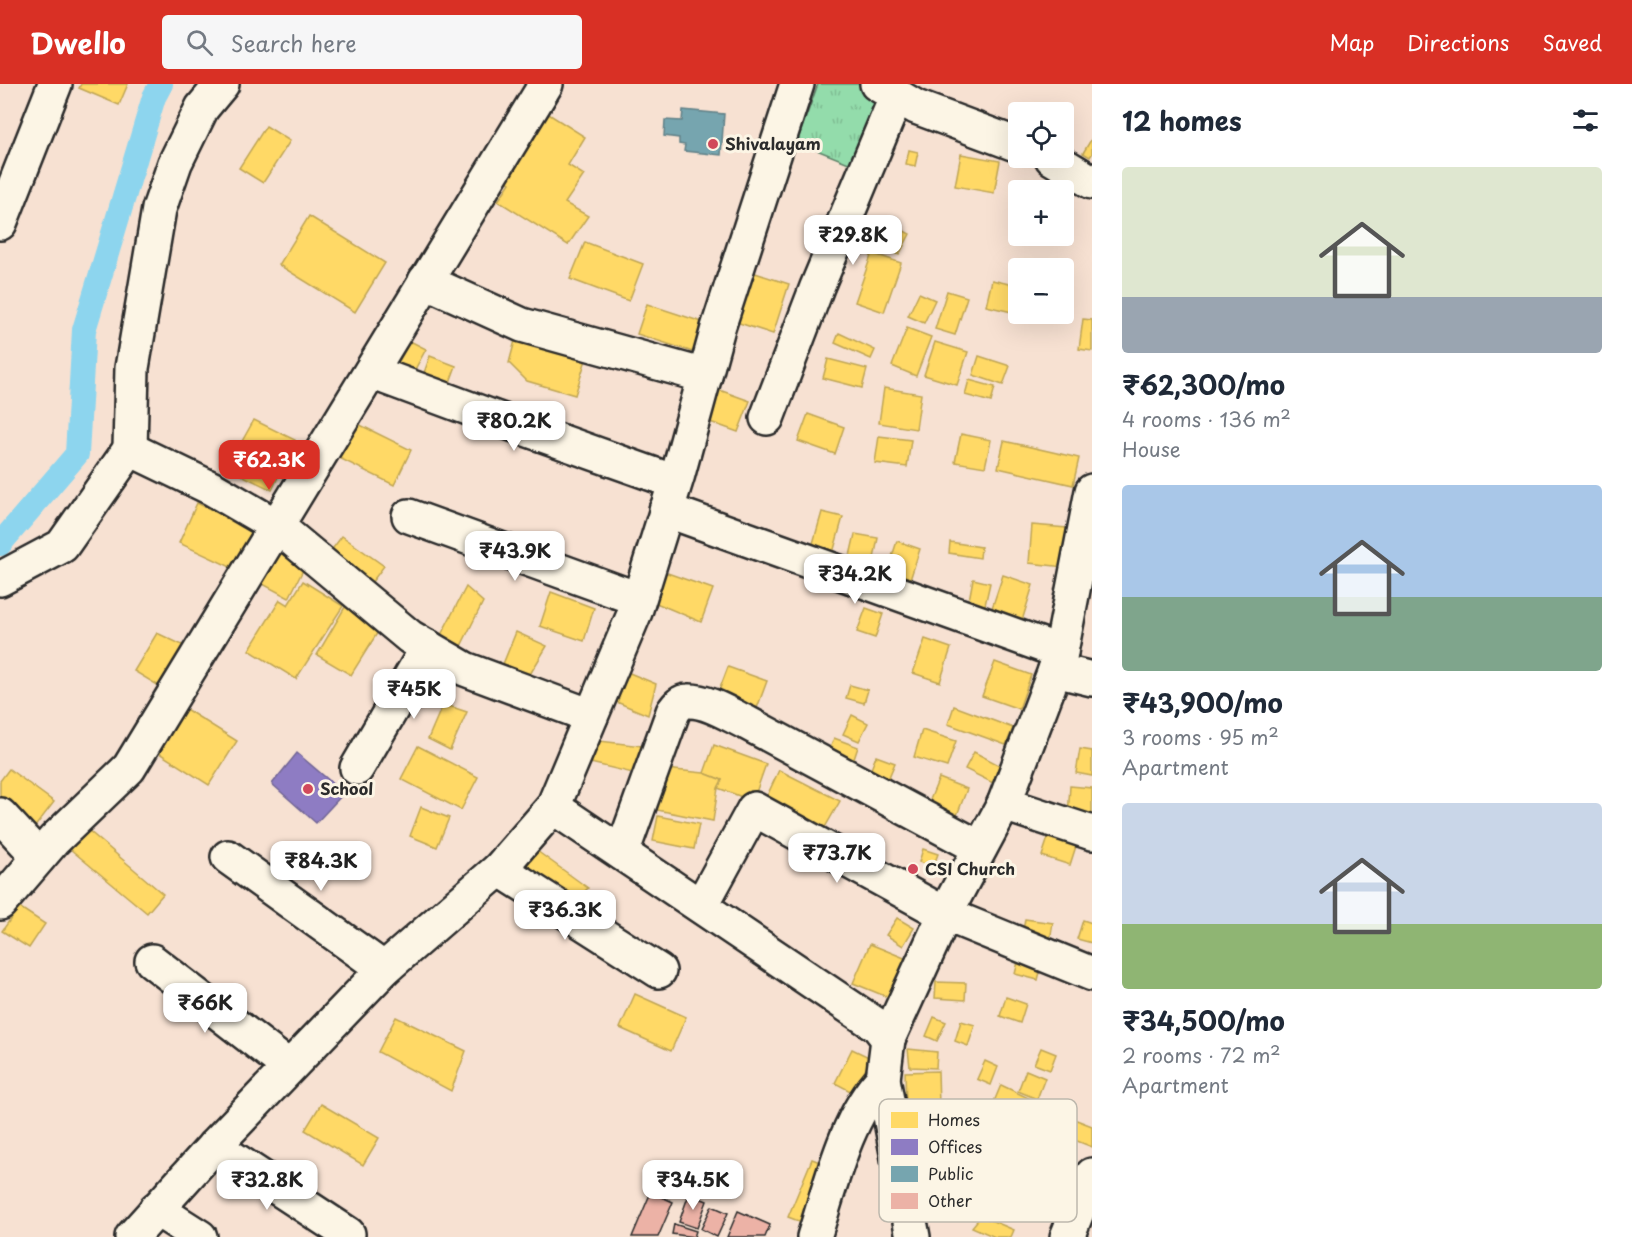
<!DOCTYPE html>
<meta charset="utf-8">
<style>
body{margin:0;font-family:"Playpen Sans",sans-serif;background:#f6f6f7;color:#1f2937;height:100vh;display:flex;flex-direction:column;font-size:22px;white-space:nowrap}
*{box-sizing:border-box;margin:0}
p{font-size:20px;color:#747a83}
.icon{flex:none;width:33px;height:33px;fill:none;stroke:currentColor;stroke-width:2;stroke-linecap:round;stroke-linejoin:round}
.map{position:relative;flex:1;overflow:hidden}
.drawer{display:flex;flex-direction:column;background:#fff;width:540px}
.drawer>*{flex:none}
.buttons{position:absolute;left:1008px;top:18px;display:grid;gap:12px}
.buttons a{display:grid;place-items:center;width:66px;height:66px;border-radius:6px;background:#fff;box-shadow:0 6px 24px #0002;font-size:30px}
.price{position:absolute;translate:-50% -51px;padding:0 14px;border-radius:12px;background:#fff;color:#222;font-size:20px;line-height:39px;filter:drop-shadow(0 2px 3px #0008)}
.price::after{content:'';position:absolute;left:50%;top:36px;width:18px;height:14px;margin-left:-9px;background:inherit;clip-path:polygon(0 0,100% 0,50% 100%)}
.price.active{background:#d93025;color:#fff}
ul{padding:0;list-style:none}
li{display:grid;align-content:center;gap:12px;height:318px;padding:0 30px}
li span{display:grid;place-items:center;height:186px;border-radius:6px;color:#555}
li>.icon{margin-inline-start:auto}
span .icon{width:108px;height:108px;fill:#fffc;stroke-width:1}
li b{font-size:26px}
h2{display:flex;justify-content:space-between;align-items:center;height:72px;padding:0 30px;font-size:26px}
header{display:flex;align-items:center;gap:36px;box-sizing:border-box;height:84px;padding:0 30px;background:#d93025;color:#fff}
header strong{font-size:28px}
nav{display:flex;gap:33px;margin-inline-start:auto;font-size:21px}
.search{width:420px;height:54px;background:#f6f6f7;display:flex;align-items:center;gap:15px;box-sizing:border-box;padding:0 21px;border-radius:6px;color:#747a83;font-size:22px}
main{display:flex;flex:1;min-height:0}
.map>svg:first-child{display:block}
</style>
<header>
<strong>Dwello</strong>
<div class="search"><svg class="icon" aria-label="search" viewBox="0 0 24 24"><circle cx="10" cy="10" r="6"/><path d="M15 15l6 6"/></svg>Search here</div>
<nav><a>Map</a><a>Directions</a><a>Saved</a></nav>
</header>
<main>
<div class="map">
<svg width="1092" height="1153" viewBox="0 0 1092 1153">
<defs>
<pattern id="park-tufts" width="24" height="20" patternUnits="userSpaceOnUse" patternTransform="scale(1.5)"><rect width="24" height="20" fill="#93dcab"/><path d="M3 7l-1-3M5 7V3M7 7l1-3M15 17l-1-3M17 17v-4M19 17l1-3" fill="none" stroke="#7fbd93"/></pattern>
</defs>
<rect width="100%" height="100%" fill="#f7e1d2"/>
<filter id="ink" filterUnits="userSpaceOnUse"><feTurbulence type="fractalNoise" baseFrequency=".0167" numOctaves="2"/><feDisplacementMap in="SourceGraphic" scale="12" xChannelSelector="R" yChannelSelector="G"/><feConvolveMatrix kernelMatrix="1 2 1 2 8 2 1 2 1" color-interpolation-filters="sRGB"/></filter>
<g filter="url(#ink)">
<path fill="url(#park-tufts)" stroke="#5f846b" stroke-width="1.5" d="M 818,0 L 862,0 L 886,10 L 861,84 L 797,58 Z"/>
<g fill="#ffd966" stroke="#bfa554" stroke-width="1.5">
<path d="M 81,0 L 128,0 L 119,21 L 79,4 Z"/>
<path d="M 536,22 L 585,53 L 568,81 L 584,91 L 565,119 L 588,132 L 568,161 L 498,117 L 510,99 L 493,89 Z"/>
<path d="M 266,42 L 290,57 L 263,99 L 239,84 Z"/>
<path d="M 1092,54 L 1092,70 L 1090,73 L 1083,69 Z"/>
<path d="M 909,66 L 918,68 L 915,82 L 906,80 Z"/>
<path d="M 961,70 L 1000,77 L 994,109 L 955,102 Z"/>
<path d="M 309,132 L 385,179 L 355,228 L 279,181 Z"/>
<path d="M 887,138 L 910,150 L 899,171 L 876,159 Z"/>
<path d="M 585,158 L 643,180 L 629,217 L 570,195 Z"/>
<path d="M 872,169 L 901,179 L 884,228 L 855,218 Z"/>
<path d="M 746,186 L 789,200 L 773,250 L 730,236 Z"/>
<path d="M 992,196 L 1018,202 L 1012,228 L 986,222 Z"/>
<path d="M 947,207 L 967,213 L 955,251 L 935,245 Z"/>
<path d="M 919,209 L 935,216 L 924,239 L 908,232 Z"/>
<path d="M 647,220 L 702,238 L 693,268 L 637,250 Z"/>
<path d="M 1083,235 L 1092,236 L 1092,267 L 1079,265 Z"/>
<path d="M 907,244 L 931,253 L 916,292 L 892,282 Z"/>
<path d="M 517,249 L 588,269 L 575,311 L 527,297 L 509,279 Z"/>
<path d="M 839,249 L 875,266 L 871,275 L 835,259 Z"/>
<path d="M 410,257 L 426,265 L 413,289 L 397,281 Z"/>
<path d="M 935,258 L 968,268 L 957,301 L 924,291 Z"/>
<path d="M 430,272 L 456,282 L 446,309 L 420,300 Z"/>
<path d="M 979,272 L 1010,282 L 1003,301 L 973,291 Z"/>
<path d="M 828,275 L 867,285 L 862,304 L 823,294 Z"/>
<path d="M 969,296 L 995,303 L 991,318 L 965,311 Z"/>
<path d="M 711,303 L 750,317 L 738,348 L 699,334 Z"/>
<path d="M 884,304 L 921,310 L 916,345 L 879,339 Z"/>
<path d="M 808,330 L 844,343 L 835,370 L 798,357 Z"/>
<path d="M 346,334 L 411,366 L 394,401 L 329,369 Z"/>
<path d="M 254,336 L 295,356 L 272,406 L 227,384 Z"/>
<path d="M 961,350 L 991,356 L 985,383 L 955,378 Z"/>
<path d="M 879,352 L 911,356 L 907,383 L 875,379 Z"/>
<path d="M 1004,357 L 1079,374 L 1073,401 L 998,384 Z"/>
<path d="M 197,419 L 254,447 L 237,486 L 179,459 Z"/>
<path d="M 822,428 L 843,433 L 833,469 L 812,463 Z"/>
<path d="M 1032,441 L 1067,444 L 1064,483 L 1029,479 Z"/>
<path d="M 855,450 L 878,454 L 871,490 L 847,485 Z"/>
<path d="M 342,452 L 384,482 L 366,506 L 324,476 Z"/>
<path d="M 897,457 L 920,465 L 907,505 L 884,498 Z"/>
<path d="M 950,458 L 981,463 L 980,474 L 949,469 Z"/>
<path d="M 281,459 L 309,474 L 289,514 L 259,498 Z"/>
<path d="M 656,485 L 713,505 L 701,538 L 649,516 Z"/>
<path d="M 1003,491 L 1033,501 L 1021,540 L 990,530 Z"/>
<path d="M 973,495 L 990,499 L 983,530 L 967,527 Z"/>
<path d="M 303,497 L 343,522 L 296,595 L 249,566 L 280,516 L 288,521 Z"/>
<path d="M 466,503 L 483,518 L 459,566 L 441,551 Z"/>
<path d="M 551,508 L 594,524 L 584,557 L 540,542 Z"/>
<path d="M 345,523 L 381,543 L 351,591 L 317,571 Z"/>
<path d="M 866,524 L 883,530 L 875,554 L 857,548 Z"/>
<path d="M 516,548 L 547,562 L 526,597 L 501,585 Z"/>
<path d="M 157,549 L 191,565 L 169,608 L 134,587 Z"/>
<path d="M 925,555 L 951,564 L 940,598 L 913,589 Z"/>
<path d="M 995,578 L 1031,591 L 1019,625 L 982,612 Z"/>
<path d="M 728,583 L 767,597 L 753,635 L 714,620 Z"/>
<path d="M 620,585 L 656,600 L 648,631 L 607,614 Z"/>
<path d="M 850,601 L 868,606 L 864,619 L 846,614 Z"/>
<path d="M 176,619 L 237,657 L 209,701 L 148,662 Z"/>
<path d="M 443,620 L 467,628 L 450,666 L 428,655 Z"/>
<path d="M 954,622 L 1013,644 L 1006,661 L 948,640 Z"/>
<path d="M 852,631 L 868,639 L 859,657 L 843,650 Z"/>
<path d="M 922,646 L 956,657 L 947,683 L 914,673 Z"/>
<path d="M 834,654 L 858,663 L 850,687 L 825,678 Z"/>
<path d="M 591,656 L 651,663 L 637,690 L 582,677 Z"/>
<path d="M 714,661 L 766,680 L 753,717 L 718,704 L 722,696 L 704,689 Z"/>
<path d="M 418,662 L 478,693 L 461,726 L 401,695 Z"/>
<path d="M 1080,665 L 1092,667 L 1092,692 L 1076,689 Z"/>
<path d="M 974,668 L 1003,683 L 995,700 L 965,685 Z"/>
<path d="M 876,672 L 895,679 L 886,700 L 868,693 Z"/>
<path d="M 9,685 L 54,718 L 34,744 L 0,719 L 0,697 Z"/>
<path d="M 665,685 L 704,689 L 722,696 L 718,704 L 713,737 L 657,726 Z"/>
<path d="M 779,686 L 840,717 L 824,745 L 767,712 Z"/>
<path d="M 939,694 L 967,705 L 954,739 L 925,728 Z"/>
<path d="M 1070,702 L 1092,704 L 1092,734 L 1068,732 Z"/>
<path d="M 421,723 L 449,734 L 437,763 L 410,752 Z"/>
<path d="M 658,732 L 699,740 L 694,765 L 653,757 Z"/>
<path d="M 81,740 L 163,810 L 147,829 L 64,760 Z"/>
<path d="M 1049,751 L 1077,759 L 1070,781 L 1042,772 Z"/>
<path d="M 923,765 L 938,770 L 933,783 L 919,778 Z"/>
<path d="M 537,767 L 588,804 L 572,820 L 521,790 Z"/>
<path d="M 19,823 L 45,840 L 29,864 L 2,847 Z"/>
<path d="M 897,834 L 914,844 L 903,862 L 886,851 Z"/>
<path d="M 1025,835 L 1053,839 L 1049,863 L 1021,858 Z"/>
<path d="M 1083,836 L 1092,839 L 1092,859 L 1077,855 Z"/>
<path d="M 870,860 L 919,880 L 902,919 L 853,899 Z"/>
<path d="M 1018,878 L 1041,884 L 1038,896 L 1015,890 Z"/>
<path d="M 936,898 L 966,899 L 965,916 L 935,914 Z"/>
<path d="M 635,910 L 686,933 L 671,967 L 620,944 Z"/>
<path d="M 1006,913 L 1026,920 L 1020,939 L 1000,932 Z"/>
<path d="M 396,933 L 466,967 L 451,1007 L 378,968 Z"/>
<path d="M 934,933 L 946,938 L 937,957 L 926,952 Z"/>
<path d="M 961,937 L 975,941 L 968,962 L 955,957 Z"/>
<path d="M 1041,964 L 1056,970 L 1050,986 L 1034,980 Z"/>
<path d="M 852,965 L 871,974 L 854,1009 L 835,999 Z"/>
<path d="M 908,965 L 937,968 L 936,984 L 910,983 Z"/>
<path d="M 985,977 L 998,983 L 991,1001 L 977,995 Z"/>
<path d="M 1026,986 L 1045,994 L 1037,1015 L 1018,1007 Z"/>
<path d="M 938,987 L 939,1022 L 906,1022 L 905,988 Z"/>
<path d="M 1001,1001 L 1041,1020 L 1026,1048 L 988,1032 Z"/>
<path d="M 321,1020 L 379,1054 L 363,1081 L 305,1046 Z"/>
<path d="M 1074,1035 L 1092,1042 L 1092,1063 L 1067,1053 Z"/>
<path d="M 812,1075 L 833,1083 L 809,1141 L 788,1133 Z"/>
<path d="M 1049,1096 L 1078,1110 L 1073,1122 L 1043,1107 Z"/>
<path d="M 981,1132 L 1014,1146 L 1011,1153 L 995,1153 L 972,1143 Z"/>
</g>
<path fill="#8e7cc3" stroke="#706495" stroke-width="1.5" d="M 297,669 L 344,709 L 316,739 L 272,700 Z"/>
<path fill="#76a5af" stroke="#608087" stroke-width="1.5" d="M 683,26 L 724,30 L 721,71 L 684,67 L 685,61 L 679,60 L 679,54 L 664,52 L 665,36 L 682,37 Z"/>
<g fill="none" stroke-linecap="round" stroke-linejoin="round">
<path stroke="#8dd5ee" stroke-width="24" d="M 0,460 L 77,370 L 84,246 L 154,13 L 161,0"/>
</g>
<g fill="#ecb2a6" stroke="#2b2b2b" stroke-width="1.5">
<path d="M 651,1108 L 673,1118 L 658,1153 L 632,1153 Z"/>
<path d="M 689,1110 L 707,1117 L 697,1144 L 679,1138 Z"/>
<path d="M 712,1122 L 728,1129 L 717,1153 L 701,1145 Z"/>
<path d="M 738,1127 L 770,1141 L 765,1153 L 727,1153 Z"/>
<path d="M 674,1140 L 696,1147 L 694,1153 L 672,1150 Z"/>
</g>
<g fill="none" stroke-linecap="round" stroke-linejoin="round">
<g stroke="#2b2b2b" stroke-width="38">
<g id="minor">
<path d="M 877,0 L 916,23 L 1018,61"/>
<path d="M 1052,74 L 1092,98"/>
<path d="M 0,139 L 55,0"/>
<path d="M 425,197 L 522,241 L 705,292"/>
<path d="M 371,288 L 495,334 L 675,398"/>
<path d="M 767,334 L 817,203 L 897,11"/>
<path d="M 130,365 L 132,284 L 159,125 L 175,79 L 202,24 L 222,0"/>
<path d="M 666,426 L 1061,568"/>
<path d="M 409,432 L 638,515"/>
<path d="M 0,495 L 62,462 L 130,365 L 213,405 L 278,443 L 410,553 L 465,585 L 591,632"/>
<path d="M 1055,586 L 1092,595"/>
<path d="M 357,684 L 428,563"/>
<path d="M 1004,720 L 1092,749"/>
<path d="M 553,723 L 878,942 L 888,955 L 883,995 L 913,1153"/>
<path d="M 0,731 L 39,773"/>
<path d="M 622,769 L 673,628 C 677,622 681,617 688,617 C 707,616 730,631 747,639 L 980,764"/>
<path d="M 228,773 L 384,885"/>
<path d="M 499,785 L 659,887"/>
<path d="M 0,819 L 54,756 L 129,684 L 546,0"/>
<path d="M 701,822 L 754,725 L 945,830 L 1092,890"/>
<path d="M 152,877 L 289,983"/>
<path d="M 888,955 L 945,830 L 1004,720 L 1055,586 L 1061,568 L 1092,407"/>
<path d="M 214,1062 L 348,1150"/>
<path d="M 156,1125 L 200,1153"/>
<path d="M 132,1153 L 214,1062 L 384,885 L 499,785 L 553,723 L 635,528 L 678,390 L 718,244 L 797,0"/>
<path d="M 814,1153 C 830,1104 846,1032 883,995"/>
<path d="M 1067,1153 L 1092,1091"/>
</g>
</g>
<use href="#minor" stroke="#fcf5e5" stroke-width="33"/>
</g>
</g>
<g fill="#d1495b" stroke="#fcf5e5" stroke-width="2">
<circle cx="713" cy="60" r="6"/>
<circle cx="308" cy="705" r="6"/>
<circle cx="913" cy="785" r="6"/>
</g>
<g text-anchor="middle" stroke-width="6" stroke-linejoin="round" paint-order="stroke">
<g font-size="16" font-weight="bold" fill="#2b2b2b" stroke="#fcf5e5" text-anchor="start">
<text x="725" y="66">Shivalayam</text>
<text x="320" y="711">School</text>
<text x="925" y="791">CSI Church</text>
</g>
</g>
<rect x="879" y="1015" width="198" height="123" rx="9" fill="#fcf5e5" stroke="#bdb8ad" stroke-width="1.5"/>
<rect x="891" y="1028" width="27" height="16" fill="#ffd966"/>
<rect x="891" y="1055" width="27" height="16" fill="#8e7cc3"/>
<rect x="891" y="1082" width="27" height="16" fill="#76a5af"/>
<rect x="891" y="1109" width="27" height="16" fill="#ecb2a6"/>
<g font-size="16" fill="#2b2b2b">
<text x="928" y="1042">Homes</text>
<text x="928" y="1069">Offices</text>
<text x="928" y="1096">Public</text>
<text x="928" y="1123">Other</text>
</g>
</svg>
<div class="buttons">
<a><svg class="icon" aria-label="locate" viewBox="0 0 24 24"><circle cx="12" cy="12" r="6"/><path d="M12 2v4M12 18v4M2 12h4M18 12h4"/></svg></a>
<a>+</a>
<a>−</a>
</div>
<b class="price" style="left:853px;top:182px">₹29.8K</b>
<b class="price" style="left:514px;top:368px">₹80.2K</b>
<b class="price active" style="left:269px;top:407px">₹62.3K</b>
<b class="price" style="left:515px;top:498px">₹43.9K</b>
<b class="price" style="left:855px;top:521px">₹34.2K</b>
<b class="price" style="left:414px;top:636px">₹45K</b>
<b class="price" style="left:837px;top:800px">₹73.7K</b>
<b class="price" style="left:321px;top:808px">₹84.3K</b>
<b class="price" style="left:565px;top:857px">₹36.3K</b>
<b class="price" style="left:205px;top:950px">₹66K</b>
<b class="price" style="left:267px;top:1127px">₹32.8K</b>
<b class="price" style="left:693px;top:1127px">₹34.5K</b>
</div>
<section class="drawer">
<h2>12 homes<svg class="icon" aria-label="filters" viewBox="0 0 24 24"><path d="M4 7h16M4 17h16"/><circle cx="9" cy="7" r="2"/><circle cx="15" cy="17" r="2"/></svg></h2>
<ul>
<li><span style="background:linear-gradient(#dfe7d0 70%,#9aa5b1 0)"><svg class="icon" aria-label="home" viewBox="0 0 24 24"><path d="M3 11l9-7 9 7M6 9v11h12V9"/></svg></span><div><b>₹62,300/mo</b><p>4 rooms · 136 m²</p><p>House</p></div></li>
<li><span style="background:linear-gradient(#a9c7e8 60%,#7fa58c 0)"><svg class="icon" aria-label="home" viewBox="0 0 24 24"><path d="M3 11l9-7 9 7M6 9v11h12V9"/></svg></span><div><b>₹43,900/mo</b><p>3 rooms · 95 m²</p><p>Apartment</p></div></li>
<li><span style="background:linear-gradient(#c9d6e8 65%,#8fb573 0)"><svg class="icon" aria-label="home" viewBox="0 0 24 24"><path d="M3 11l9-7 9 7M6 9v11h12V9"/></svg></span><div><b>₹34,500/mo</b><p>2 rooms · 72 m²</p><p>Apartment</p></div></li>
</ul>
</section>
</main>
